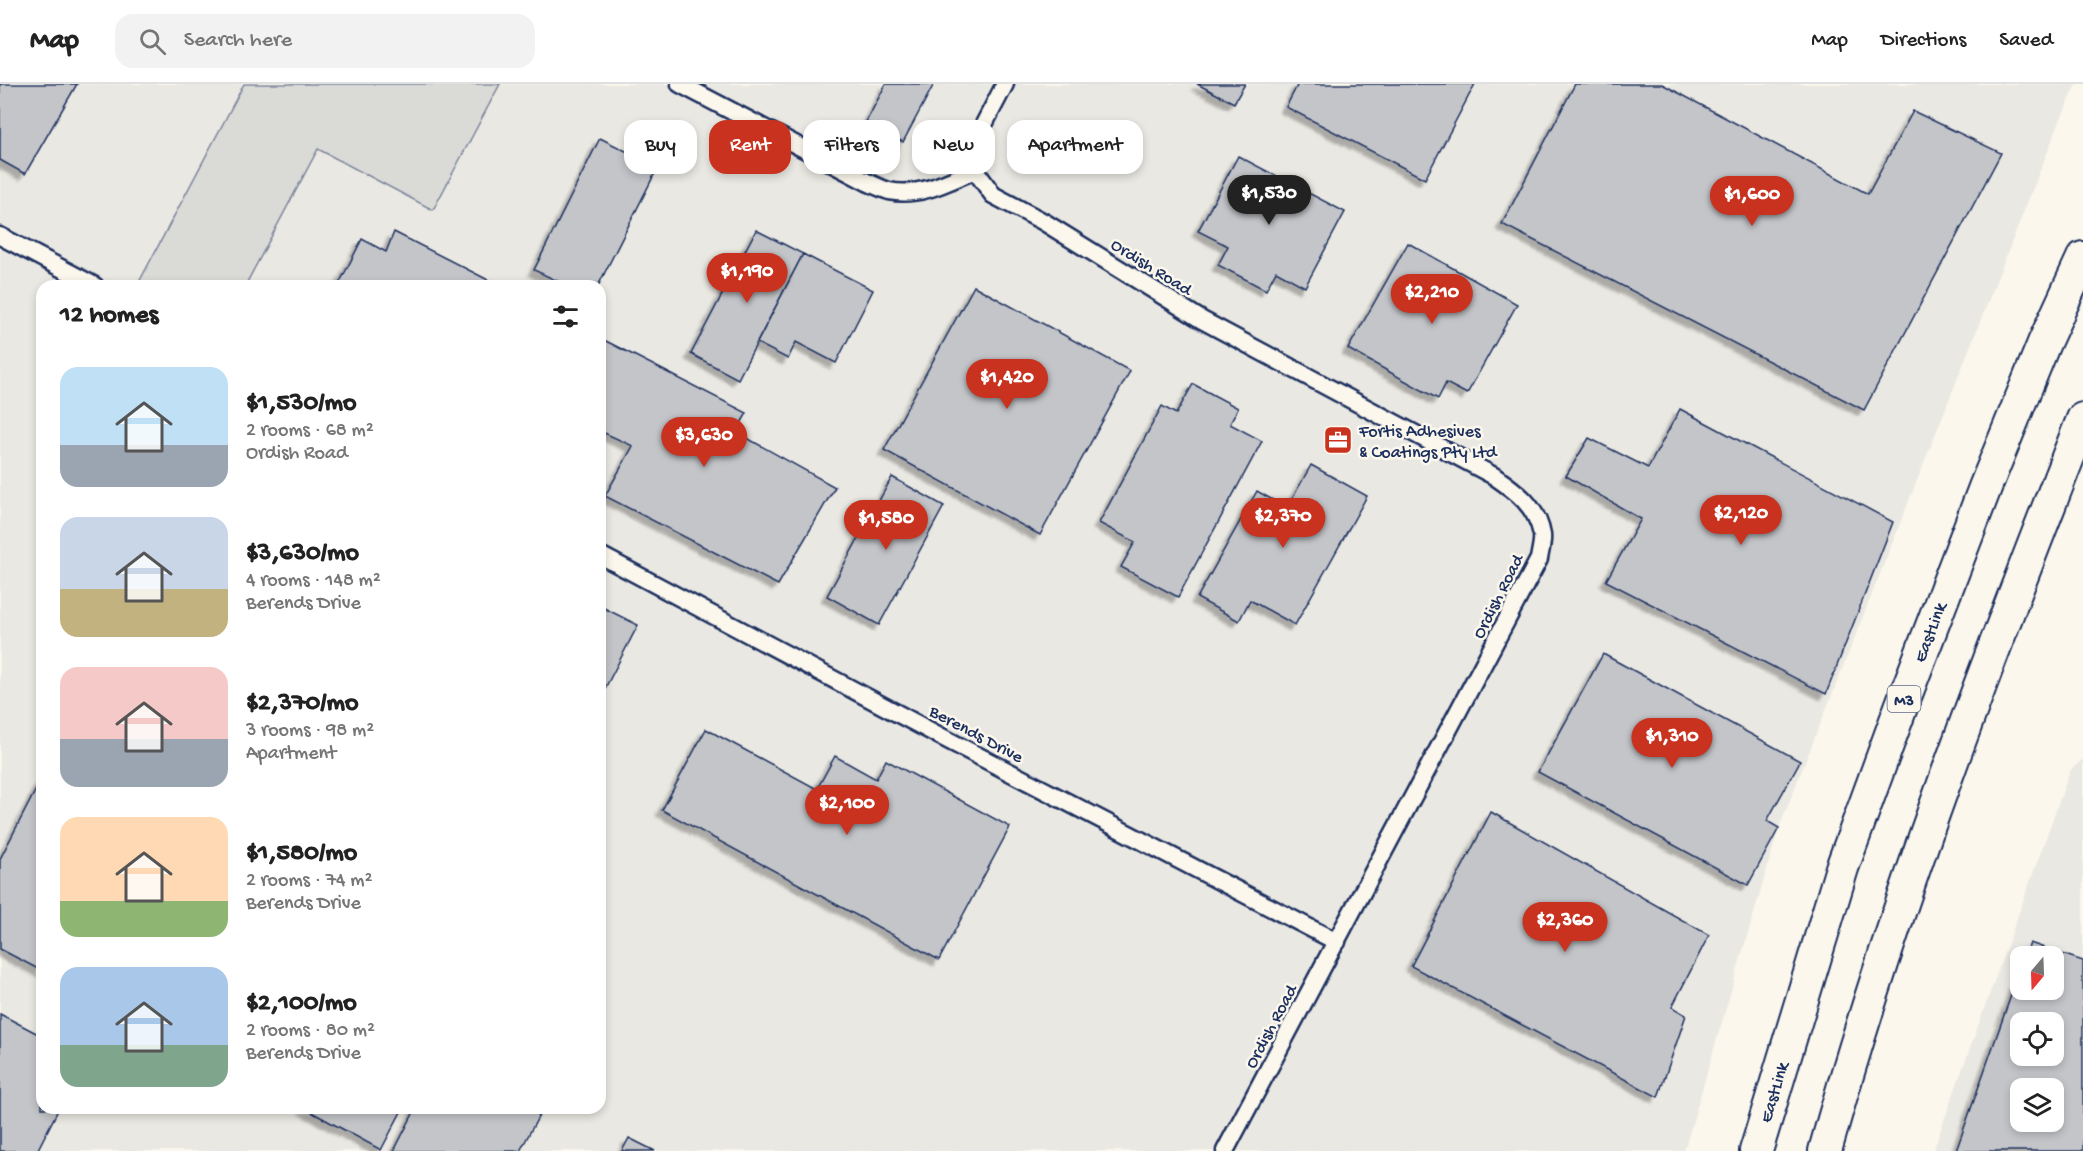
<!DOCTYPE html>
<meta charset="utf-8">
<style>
body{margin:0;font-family:"Gochi Hand",sans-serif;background:#f2f2f2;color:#222;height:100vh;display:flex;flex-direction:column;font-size:22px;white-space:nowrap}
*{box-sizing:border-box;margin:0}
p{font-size:20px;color:#767676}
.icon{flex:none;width:33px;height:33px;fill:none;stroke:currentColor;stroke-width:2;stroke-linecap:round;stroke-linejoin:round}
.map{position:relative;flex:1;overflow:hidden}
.drawer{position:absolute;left:36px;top:196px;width:570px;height:834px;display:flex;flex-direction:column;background:#fff;border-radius:18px;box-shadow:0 3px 9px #0003}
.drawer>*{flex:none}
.guide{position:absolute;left:624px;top:36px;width:570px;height:54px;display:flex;gap:12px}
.needle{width:39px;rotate:199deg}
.tools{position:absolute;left:2010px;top:862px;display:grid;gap:12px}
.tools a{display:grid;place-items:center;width:54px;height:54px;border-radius:12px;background:#fff;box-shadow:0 3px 9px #0003;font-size:30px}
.price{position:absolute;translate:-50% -51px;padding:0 14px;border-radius:21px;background:#c8321e;color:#fff;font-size:20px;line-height:39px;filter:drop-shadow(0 2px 3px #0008)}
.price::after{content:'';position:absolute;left:50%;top:36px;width:18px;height:14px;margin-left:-9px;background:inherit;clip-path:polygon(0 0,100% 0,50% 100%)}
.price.current{background:#222;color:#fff}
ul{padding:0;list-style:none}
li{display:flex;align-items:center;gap:18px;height:150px;padding:0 24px}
li span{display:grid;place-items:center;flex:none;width:168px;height:120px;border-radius:18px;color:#555}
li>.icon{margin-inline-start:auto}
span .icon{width:72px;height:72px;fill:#fffc;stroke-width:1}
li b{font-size:26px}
h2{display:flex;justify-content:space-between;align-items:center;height:72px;padding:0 24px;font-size:26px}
.pill{padding:0 21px;border-radius:18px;background:#fff;box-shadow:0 3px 9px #0003;font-size:21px;line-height:54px}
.pill.current{background:#c8321e;color:#fff}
header{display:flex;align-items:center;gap:36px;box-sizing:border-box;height:84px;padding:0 30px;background:#fff;border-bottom:2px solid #e0e0e0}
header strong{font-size:28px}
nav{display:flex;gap:33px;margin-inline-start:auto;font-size:21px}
.search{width:420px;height:54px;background:#f2f2f2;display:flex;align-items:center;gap:15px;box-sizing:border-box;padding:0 21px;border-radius:18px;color:#767676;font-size:22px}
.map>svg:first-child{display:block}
</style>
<header>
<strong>Map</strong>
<div class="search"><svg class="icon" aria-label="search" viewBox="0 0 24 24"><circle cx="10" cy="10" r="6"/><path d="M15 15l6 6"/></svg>Search here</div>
<nav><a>Map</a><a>Directions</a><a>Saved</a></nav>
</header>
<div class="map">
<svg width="2083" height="1067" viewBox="0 0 2083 1067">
<defs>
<filter id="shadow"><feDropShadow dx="-5.5" dy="5.5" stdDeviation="1.5" flood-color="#0004"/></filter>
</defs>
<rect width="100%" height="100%" fill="#fbf7ec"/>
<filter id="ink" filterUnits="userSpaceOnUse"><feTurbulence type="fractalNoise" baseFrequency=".0167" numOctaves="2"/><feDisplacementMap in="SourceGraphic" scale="12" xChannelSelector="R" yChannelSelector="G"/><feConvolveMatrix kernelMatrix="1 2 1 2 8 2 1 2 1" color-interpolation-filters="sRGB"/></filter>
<g filter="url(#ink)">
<g fill="#eae8e2" fill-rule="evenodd">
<path d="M 0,0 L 2077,0 L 2059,39 L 1779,744 L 1684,1067 L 0,1067 ZM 42,202 L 600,202 L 600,1024 L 42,1024 Z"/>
<path d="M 2083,675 L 2083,1067 L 1933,1067 L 2070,687 ZM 2020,873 L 2054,873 L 2054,906 L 2020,906 ZM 2020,939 L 2054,939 L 2054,972 L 2020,972 ZM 2020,1005 L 2054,1005 L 2054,1038 L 2020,1038 Z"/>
</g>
<path fill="#dadad7" stroke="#7a849a" stroke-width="1.5" d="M 244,0 L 500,0 L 433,126 L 318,65 L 245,202 L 143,202 L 138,200 Z"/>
<g fill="#c3c5c9" stroke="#1b2f5e" stroke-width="1.5" fill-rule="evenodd" filter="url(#shadow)">
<path d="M 0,0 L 77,0 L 25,90 L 0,76 Z"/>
<path d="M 886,0 L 934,0 L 903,58 L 866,38 Z"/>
<path d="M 1197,0 L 1245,0 L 1234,19 Z"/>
<path d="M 1298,0 L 1475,0 L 1425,95 L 1286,23 Z"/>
<path d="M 1575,0 L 1662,0 L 1868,110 L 1913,27 L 2001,69 L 1864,326 L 1502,140 Z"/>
<path d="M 600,54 L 658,83 L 598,202 L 568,202 L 534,186 Z"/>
<path d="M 1238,72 L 1345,128 L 1305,203 L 1276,187 L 1266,206 L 1218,181 L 1228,162 L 1198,147 Z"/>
<path d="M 756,146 L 803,170 L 738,295 L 691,270 Z"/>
<path d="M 394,148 L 500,202 L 338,202 L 362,155 L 386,168 Z"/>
<path d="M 1408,159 L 1517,220 L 1467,310 L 1446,299 L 1438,315 L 1348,265 Z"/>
<path d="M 803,170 L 873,206 L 836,279 L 796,258 L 788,275 L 757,259 Z"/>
<path d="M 974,202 L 1130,287 L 1040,451 L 884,366 Z"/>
<path d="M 600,254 L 747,329 L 736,348 L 835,403 L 778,501 L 605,412 L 633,362 L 600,347 Z"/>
<path d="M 1193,300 L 1238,324 L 1230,340 L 1262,357 L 1178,513 L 1121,483 L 1135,458 L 1099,439 L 1162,322 L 1176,330 Z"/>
<path d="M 1680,325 L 1893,438 L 1826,610 L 1606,497 L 1641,435 L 1566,392 L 1589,354 L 1648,384 Z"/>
<path d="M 1311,381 L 1367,412 L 1295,541 L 1250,516 L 1239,537 L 1197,514 L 1257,407 L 1287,424 Z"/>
<path d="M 892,393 L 944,422 L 879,541 L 827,512 Z"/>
<path d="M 600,522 L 638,541 L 600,614 Z"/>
<path d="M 1603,570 L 1800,677 L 1767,737 L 1779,744 L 1748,801 L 1538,688 Z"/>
<path d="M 706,645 L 817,705 L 835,672 L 876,695 L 886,676 L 1010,743 L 939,876 L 662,726 Z"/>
<path d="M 42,694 L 42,887 L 0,865 L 0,775 Z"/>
<path d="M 1491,728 L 1709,851 L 1672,923 L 1686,931 L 1658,1013 L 1411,882 Z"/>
<path d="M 2030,859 L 2083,877 L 2083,1067 L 1956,1067 L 2020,886 L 2020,906 L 2054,906 L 2054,873 L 2025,873 ZM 2020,939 L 2054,939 L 2054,972 L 2020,972 ZM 2020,1005 L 2054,1005 L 2054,1038 L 2020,1038 Z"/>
<path d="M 0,930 L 42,952 L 42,1024 L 59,1024 L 37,1067 L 0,1067 Z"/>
<path d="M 304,1024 L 403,1024 L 381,1066 Z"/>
<path d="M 416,1024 L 543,1024 L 520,1067 L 394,1067 Z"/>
<path d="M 629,1054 L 655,1067 L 622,1067 Z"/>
</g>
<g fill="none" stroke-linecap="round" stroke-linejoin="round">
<g stroke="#1b2f5e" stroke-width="21">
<g id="minor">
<path d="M 680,0 L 867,98 C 874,101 882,105 889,107 C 919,114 949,97 975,86"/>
<path d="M 975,86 L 993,111 L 1044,138 L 1202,236 L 1494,392 C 1516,407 1537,422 1542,451 C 1543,458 1540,468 1539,475 L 1225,1067"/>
<path d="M 975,86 L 981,46 L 1005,0"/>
<path d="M 0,152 L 95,202"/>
<path d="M 600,471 L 938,651 L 1337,858"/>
</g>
</g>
<g stroke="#1b2f5e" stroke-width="36">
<g id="motorway">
<path d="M 1756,1067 L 1842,784 L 1901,623 L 1986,401 L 2044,259 L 2083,174"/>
<path d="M 1825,1067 C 1895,817 1988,576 2083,335"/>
</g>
</g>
<use href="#minor" stroke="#fbf7ec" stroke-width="16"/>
<use href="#motorway" stroke="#fbf7ec" stroke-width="32"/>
</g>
</g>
<defs>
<g id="office-square" transform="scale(1.5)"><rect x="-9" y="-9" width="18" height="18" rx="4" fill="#c8321e" stroke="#fbf7ec"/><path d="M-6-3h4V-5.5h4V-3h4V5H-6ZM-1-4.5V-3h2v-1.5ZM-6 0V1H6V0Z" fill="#fff"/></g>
</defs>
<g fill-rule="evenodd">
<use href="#office-square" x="1338" y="356"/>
</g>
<g text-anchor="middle" stroke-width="5" stroke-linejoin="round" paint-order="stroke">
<rect fill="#fbf7ec" stroke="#5e6b89" stroke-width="1.5" x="1887.5" y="602" width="33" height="26" rx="4.5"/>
<g font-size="16" font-weight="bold" fill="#1b2f5e">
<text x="1904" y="621">M3</text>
</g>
<g font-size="18" fill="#1b2f5e" stroke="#fbf7ec">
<text transform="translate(1152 182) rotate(32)" y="6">Ordish Road</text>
<text transform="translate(1497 512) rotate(-63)" y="6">Ordish Road</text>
<text transform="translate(1929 548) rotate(-69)" y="6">EastLink</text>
<text transform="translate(977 649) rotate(28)" y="6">Berends Drive</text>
<text transform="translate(1270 942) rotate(-62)" y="6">Ordish Road</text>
<text transform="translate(1773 1008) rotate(-73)" y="6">EastLink</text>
</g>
<g font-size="18" fill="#1b2f5e" stroke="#fbf7ec" text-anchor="start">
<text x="1359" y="352">Fortis Adhesives<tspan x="1359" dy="21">&amp; Coatings Pty Ltd</tspan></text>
</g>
</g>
</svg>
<div class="tools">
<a><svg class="needle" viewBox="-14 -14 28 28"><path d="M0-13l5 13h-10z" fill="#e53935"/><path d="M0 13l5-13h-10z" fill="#767676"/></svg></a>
<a><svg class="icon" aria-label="locate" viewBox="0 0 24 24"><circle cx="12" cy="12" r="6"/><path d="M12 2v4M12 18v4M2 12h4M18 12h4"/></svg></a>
<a><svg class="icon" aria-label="layers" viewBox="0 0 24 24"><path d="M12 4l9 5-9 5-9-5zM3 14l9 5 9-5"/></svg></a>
</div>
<b class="price current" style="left:1269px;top:142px">$1,530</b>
<b class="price" style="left:1752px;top:143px">$1,600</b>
<b class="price" style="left:747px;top:220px">$1,190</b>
<b class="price" style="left:1432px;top:241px">$2,210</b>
<b class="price" style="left:1007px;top:326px">$1,420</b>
<b class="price" style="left:704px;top:384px">$3,630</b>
<b class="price" style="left:1741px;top:462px">$2,120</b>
<b class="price" style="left:1283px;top:465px">$2,370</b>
<b class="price" style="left:886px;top:467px">$1,580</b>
<b class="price" style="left:1672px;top:685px">$1,310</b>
<b class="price" style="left:847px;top:752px">$2,100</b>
<b class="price" style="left:1565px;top:869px">$2,360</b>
<div class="guide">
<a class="pill">Buy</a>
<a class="pill current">Rent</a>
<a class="pill">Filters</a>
<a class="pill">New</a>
<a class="pill">Apartment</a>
</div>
<section class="drawer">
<h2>12 homes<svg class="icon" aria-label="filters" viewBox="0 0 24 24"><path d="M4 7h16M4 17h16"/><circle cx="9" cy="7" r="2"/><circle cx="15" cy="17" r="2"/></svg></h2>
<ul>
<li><span style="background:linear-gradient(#bfe0f5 65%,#9aa5b1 0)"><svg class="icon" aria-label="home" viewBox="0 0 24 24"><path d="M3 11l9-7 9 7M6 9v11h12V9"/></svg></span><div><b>$1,530/mo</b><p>2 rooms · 68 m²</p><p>Ordish Road</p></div></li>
<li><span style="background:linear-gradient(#c9d6e8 60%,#c2b280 0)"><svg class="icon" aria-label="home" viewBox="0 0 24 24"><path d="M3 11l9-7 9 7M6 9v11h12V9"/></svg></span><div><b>$3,630/mo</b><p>4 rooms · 148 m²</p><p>Berends Drive</p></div></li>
<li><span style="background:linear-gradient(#f6c9c9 60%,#9aa5b1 0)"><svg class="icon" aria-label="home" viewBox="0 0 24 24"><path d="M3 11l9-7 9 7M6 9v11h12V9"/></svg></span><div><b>$2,370/mo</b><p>3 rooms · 98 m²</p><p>Apartment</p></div></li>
<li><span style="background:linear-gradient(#ffd9b3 70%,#8fb573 0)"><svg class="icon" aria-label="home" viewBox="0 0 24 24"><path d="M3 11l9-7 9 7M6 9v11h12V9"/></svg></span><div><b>$1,580/mo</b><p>2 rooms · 74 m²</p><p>Berends Drive</p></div></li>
<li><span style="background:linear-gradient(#a9c7e8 65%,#7fa58c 0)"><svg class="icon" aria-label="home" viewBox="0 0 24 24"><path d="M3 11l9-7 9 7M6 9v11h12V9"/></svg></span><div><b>$2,100/mo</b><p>2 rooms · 80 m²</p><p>Berends Drive</p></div></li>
</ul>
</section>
</div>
